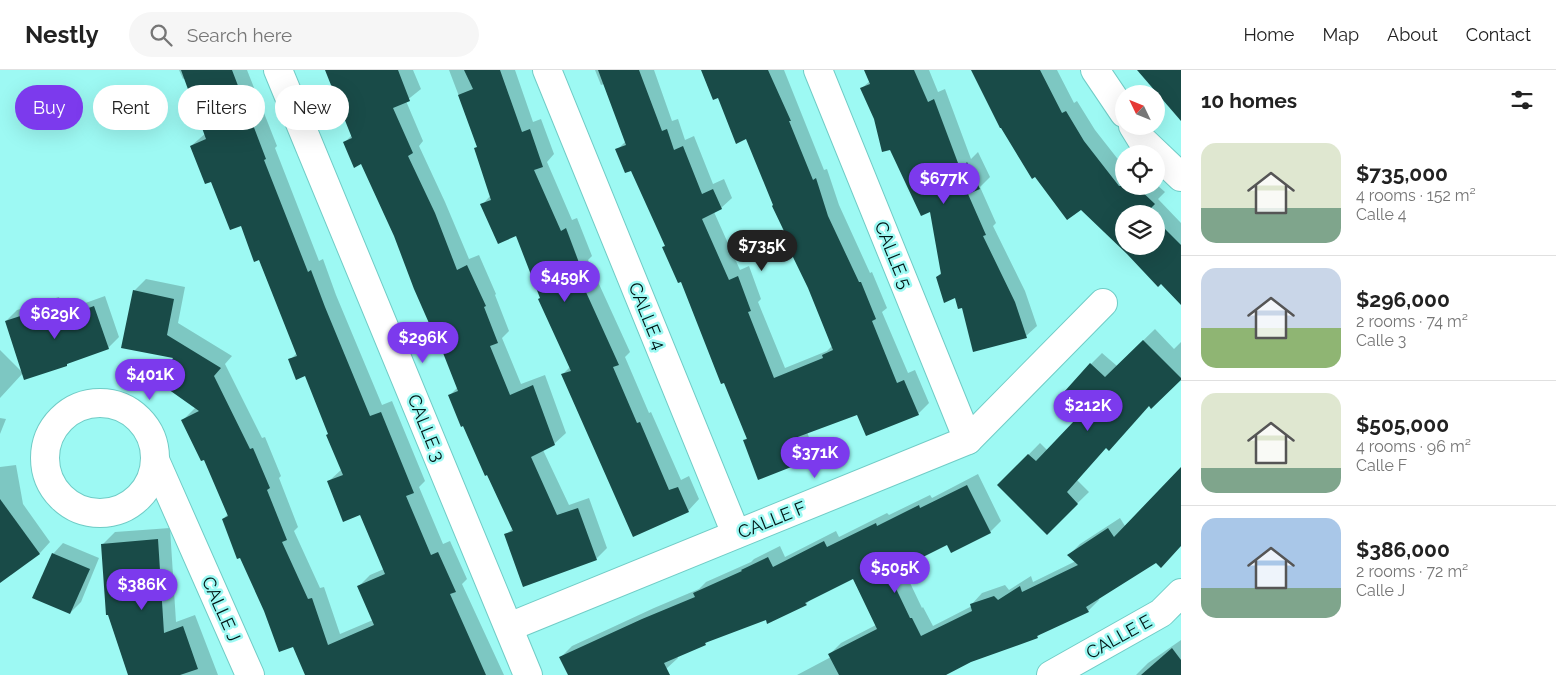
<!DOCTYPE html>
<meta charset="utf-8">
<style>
body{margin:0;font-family:Raleway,sans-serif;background:#f6f6f6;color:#222;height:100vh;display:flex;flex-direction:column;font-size:19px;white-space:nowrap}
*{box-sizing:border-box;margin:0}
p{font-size:16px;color:#767676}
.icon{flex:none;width:28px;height:28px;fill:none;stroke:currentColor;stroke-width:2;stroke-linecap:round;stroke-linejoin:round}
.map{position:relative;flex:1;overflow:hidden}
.sheet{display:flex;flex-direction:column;background:#fff;width:375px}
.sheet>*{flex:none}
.top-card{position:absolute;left:15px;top:15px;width:475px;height:45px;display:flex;gap:10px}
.needle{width:32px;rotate:313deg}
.controls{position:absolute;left:1115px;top:15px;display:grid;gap:10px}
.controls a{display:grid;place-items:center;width:50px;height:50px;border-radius:50%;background:#fff;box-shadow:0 5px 20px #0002;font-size:25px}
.price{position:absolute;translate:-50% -42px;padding:0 11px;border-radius:18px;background:#7c3aed;color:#fff;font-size:16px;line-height:32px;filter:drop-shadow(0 1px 2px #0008)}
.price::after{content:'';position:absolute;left:50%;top:30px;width:15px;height:11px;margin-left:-8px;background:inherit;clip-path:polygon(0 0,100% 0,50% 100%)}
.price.active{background:#222;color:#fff}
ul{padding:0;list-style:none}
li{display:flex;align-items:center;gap:15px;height:125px;padding:0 20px}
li+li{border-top:1px solid #e0e0e0}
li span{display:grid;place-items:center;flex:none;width:140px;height:100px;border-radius:15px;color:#555}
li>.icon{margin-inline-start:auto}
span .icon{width:60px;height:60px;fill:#fffc;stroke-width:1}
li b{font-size:21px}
h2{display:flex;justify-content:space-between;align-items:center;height:60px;padding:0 20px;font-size:21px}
.chip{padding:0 18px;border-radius:22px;background:#fff;box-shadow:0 5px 20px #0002;font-size:18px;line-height:45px}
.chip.active{background:#7c3aed;color:#fff}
header{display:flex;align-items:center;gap:30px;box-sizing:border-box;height:70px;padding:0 25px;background:#fff;border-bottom:1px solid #e0e0e0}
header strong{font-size:24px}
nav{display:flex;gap:28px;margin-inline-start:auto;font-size:18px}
.search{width:350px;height:45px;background:#f6f6f6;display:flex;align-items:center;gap:12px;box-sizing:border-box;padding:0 18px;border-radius:28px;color:#767676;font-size:19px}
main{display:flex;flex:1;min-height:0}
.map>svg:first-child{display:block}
</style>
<header>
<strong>Nestly</strong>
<div class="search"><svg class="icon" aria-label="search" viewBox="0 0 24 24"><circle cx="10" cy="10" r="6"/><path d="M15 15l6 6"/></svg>Search here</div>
<nav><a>Home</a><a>Map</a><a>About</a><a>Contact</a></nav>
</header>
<main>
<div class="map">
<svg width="1181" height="605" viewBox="0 0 1181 605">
<rect width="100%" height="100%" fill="#9df9f3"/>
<g fill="#0003" fill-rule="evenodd">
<path d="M 179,0 L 247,0 L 277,76 L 275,78 L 319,191 L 323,189 L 336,225 L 382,335 L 392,331 L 425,411 L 419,417 L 443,474 L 450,471 L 467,509 L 462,514 L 504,605 L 306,605 L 294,576 L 223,449 L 228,444 L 205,388 L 183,350 L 196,337 L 175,287 L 134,221 L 146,209 L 185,217 L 178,253 L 232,286 L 225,294 L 262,368 L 265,367 L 281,406 L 279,408 L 298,457 L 294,461 L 320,518 L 324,517 L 340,564 L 373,550 L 359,516 L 370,505 L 384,499 L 361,444 L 328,412 L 342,399 L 329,364 L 306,304 L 290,290 L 297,283 L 259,189 L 241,154 L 191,76 L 206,63 L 185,8 L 183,9 Z"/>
<path d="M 326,0 L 413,0 L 421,19 L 406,31 L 423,71 L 419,76 L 445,132 L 469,189 L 479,185 L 496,224 L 495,225 L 509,261 L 502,268 L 521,314 L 545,305 L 566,363 L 554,374 L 543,380 L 569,435 L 589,428 L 607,478 L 596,489 L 506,465 L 513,458 L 449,326 L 458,317 L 395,166 L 362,93 L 345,72 L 352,65 Z"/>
<path d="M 449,0 L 515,0 L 533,52 L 541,49 L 554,84 L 547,92 L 572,150 L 577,148 L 592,186 L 588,190 L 630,282 L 625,287 L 649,343 L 651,342 L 681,410 L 689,406 L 699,429 L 688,441 L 562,305 L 570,297 L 516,164 L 482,135 L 491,125 L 478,76 Z"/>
<path d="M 595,0 L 654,0 L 672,51 L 678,49 L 685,70 L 694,66 L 713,114 L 724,109 L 732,128 L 721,138 L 714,142 L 740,200 L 749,196 L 761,229 L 758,232 L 785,298 L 827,281 L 832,276 L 795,181 L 747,68 L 702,0 L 784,0 L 824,100 L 827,99 L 839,135 L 870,203 L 872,202 L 887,238 L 882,242 L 908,303 L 915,300 L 929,333 L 918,344 L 858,343 L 807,362 L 814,380 L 803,391 L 744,371 L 748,367 L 666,175 L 632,100 L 617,80 L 626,71 L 604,14 L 601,15 Z"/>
<path d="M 865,0 L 929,0 L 938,22 L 945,19 L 971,89 L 978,82 L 990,107 L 980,117 L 996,153 L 993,156 L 1025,221 L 1037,256 L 1026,266 L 963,236 L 937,207 L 942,202 L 931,140 L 890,79 L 875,49 L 862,18 L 870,11 Z"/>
<path d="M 972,0 L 1057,0 L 1074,33 L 1077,31 L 1095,60 L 1124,97 L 1124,116 L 1156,116 L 1156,114 L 1165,122 L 1158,129 L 1181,153 L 1181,233 L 1161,212 L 1158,215 L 1128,184 L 1081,138 L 1068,148 L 1035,105 L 1032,107 L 1002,56 L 1000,57 ZM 1124,144 L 1156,144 L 1156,176 L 1124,176 Z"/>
<path d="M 105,226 L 119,267 L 108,278 L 70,292 L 66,295 L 23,303 L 0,328 L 0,280 L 23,303 L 6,251 L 17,240 L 59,227 L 63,241 Z"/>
<path d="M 1155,259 L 1174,279 L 1181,272 L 1181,308 L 1149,335 L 1106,377 L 1077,410 L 1089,422 L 1047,463 L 999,415 L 1040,373 L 1048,381 L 1076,350 L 1091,294 L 1102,283 L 1117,296 Z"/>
<path d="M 0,348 L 6,349 L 0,364 Z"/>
<path d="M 16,395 L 23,434 L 50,472 L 40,483 L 3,509 L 0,505 L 0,397 Z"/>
<path d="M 1181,399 L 1181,475 L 1098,528 L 1099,530 L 1088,541 L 1042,562 L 1037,567 L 935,605 L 797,605 L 831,587 L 830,584 L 841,573 L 876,555 L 853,508 L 812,528 L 806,534 L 708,570 L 705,574 L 677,586 L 678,588 L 666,599 L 654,605 L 569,605 L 561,587 L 572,576 L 654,538 L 699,519 L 706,512 L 751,492 L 754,489 L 780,476 L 785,487 L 836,461 L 839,467 L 887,443 L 889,445 L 930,425 L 932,428 L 978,404 L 1001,451 L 990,462 L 948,473 L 902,496 L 922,538 L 923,537 L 933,556 L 972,536 L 971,535 L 982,523 L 1005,515 L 1009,520 L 1031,506 L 1033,512 L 1076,491 L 1069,485 L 1080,474 L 1120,448 L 1125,456 Z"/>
<path d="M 170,458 L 176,552 L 195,545 L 218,605 L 129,605 L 103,474 L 115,462 Z"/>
<path d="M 63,473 L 99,488 L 81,532 L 70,543 L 53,484 Z"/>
<path d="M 1181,570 L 1181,605 L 1136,605 L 1148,593 Z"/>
</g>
<g fill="#194b48">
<path d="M 181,0 L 232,0 L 266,89 L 264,90 L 308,202 L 311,200 L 325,237 L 370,346 L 381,342 L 414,423 L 406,426 L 431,485 L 438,482 L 456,522 L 450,524 L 486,605 L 305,605 L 293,577 L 279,582 L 264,541 L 240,488 L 237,489 L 222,449 L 228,446 L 204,390 L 201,391 L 181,350 L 199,341 L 158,312 L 173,288 L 121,278 L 133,220 L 174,229 L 167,265 L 221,298 L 214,306 L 250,379 L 253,378 L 270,418 L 267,420 L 287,470 L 282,472 L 308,529 L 312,528 L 328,575 L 374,555 L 357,516 L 385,504 L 360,445 L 343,452 L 327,411 L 343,405 L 326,365 L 328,364 L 305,306 L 296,310 L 288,289 L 297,286 L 259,190 L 254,192 L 241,156 L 230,160 L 211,112 L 205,114 L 190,76 L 206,69 Z"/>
<path d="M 325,0 L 398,0 L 410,31 L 393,38 L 413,83 L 408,86 L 435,143 L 457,200 L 467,195 L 486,236 L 484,237 L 498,273 L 490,276 L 510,325 L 533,315 L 555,375 L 531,387 L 557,445 L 578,438 L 597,490 L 523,517 L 504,464 L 513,461 L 487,405 L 485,406 L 463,356 L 461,357 L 448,325 L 458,321 L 434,260 L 432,260 L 414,219 L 394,166 L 361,94 L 354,98 L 343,72 L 352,68 Z"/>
<path d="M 464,0 L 500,0 L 522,62 L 530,59 L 543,97 L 534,100 L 561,161 L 566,158 L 581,198 L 576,200 L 619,295 L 613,297 L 637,353 L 640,352 L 669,420 L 678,417 L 689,442 L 633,467 L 561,304 L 571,301 L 538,229 L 540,228 L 516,166 L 498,174 L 480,134 L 491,130 L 474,78 L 477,77 L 458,25 L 473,19 Z"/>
<path d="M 598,0 L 639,0 L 662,61 L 667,59 L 674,80 L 683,76 L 702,124 L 713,119 L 722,139 L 702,149 L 729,210 L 738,206 L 751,241 L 748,242 L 774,308 L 823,288 L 822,285 L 833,280 L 808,218 L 791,183 L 794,182 L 772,136 L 773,135 L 746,69 L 736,74 L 718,28 L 713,30 L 701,0 L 768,0 L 791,51 L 789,51 L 813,110 L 816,108 L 828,146 L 859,212 L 861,212 L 876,249 L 872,251 L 897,313 L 904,310 L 919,345 L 866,366 L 857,345 L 795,368 L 804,392 L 758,410 L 743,370 L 747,369 L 724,313 L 721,314 L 681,212 L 678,213 L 662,177 L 665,176 L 631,101 L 625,103 L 615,79 L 626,75 Z"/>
<path d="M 864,0 L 914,0 L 928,32 L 934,29 L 961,101 L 967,92 L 980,119 L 968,124 L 986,165 L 983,166 L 1015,232 L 1027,268 L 973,282 L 962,238 L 958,239 L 955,228 L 944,233 L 936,207 L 941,204 L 930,142 L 921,146 L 890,80 L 882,82 L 874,49 L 860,18 L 870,14 Z"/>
<path d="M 971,0 L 1040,0 L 1062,43 L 1066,41 L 1084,71 L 1119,116 L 1136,116 L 1155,134 L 1148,141 L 1150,144 L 1124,144 L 1124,176 L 1156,176 L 1156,150 L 1181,175 L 1181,235 L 1161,214 L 1158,217 L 1127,184 L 1081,140 L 1067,150 L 1035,107 L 1032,109 L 1001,58 L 1000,58 Z"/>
<path d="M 1137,0 L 1181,0 L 1181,51 Z"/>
<path d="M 94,236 L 109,279 L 67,294 L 67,296 L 24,310 L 5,251 L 48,237 L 53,251 Z"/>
<path d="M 1143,270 L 1181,308 L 1181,310 L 1151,339 L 1149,336 L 1109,381 L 1106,378 L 1067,422 L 1078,434 L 1047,465 L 997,415 L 1028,384 L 1036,391 L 1075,350 L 1055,332 L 1090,293 L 1105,307 Z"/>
<path d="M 1181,397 L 1181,476 L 1161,498 L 1156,493 L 1086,537 L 1089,542 L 1037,566 L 1038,568 L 971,592 L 946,605 L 839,605 L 828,584 L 877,559 L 853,509 L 805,533 L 807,535 L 767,554 L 766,550 L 705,573 L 706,575 L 664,593 L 670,605 L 568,605 L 559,587 L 642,549 L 695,527 L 693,523 L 742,501 L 741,500 L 768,487 L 773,497 L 824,471 L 827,477 L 876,453 L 877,456 L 919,435 L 920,438 L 967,415 L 991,463 L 951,483 L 947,475 L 889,504 L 910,548 L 912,548 L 921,566 L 972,541 L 970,534 L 994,526 L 998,530 L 1020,516 L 1022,522 L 1078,495 L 1067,485 L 1108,458 L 1114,467 Z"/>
<path d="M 0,429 L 40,484 L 0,513 Z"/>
<path d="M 158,469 L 164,563 L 183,556 L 198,599 L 180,605 L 128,605 L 108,545 L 106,545 L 101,474 Z"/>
<path d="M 52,483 L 90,499 L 70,544 L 32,528 Z"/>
<path d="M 1172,578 L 1181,590 L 1181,605 L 1141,605 Z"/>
</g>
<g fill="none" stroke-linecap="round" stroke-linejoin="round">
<g stroke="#70ccc6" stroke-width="30">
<g id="minor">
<path d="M 278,0 L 528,605"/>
<path d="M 547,0 L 736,464"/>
<path d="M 818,0 L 968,370"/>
<path d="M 1095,0 L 1124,43"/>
<path d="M 1133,56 L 1141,69 L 1181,107"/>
<circle cx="100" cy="388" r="55"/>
<path d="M 155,390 L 250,605"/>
<path d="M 509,557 L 968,370 L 1103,233"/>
<path d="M 1051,605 L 1161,543 L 1181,523"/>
</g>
</g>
<use href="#minor" stroke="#fff" stroke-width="28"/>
</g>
<g text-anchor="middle" stroke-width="5" stroke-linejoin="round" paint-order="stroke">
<g font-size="18" fill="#001514" stroke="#9df9f3">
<text transform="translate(893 185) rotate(68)" y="6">CALLE 5</text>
<text transform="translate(647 246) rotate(68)" y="6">CALLE 4</text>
<text transform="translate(426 358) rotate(68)" y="6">CALLE 3</text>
<text transform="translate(772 450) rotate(-22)" y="6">CALLE F</text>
<text transform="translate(221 539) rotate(66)" y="6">CALLE J</text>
<text transform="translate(1119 567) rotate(-29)" y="6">CALLE E</text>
</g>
</g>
</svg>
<div class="controls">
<a><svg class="needle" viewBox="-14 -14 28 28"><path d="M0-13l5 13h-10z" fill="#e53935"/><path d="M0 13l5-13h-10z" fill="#767676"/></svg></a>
<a><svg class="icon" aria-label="locate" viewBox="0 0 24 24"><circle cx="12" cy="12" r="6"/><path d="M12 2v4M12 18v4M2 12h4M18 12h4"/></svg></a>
<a><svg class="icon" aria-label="layers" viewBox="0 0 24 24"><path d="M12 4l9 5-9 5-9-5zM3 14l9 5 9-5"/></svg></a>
</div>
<b class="price" style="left:944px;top:135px">$677K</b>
<b class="price active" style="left:762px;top:202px">$735K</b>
<b class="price" style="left:565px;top:233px">$459K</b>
<b class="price" style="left:55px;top:270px">$629K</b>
<b class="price" style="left:423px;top:294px">$296K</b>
<b class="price" style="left:150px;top:331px">$401K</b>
<b class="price" style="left:1088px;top:362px">$212K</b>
<b class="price" style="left:815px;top:409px">$371K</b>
<b class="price" style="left:895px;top:524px">$505K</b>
<b class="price" style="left:142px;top:541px">$386K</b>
<div class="top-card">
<a class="chip active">Buy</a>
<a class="chip">Rent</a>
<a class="chip">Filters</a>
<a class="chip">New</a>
</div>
</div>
<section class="sheet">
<h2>10 homes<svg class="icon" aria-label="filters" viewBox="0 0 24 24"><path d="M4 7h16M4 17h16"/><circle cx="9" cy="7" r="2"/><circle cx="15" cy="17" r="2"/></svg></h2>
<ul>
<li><span style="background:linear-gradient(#dfe7d0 65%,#7fa58c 0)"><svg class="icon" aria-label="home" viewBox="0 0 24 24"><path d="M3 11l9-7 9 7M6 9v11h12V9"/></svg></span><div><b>$735,000</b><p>4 rooms · 152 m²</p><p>Calle 4</p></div></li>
<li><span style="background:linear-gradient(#c9d6e8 60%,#8fb573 0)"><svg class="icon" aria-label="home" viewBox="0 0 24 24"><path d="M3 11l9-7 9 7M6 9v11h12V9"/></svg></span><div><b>$296,000</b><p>2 rooms · 74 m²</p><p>Calle 3</p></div></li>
<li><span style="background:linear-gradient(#dfe7d0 75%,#7fa58c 0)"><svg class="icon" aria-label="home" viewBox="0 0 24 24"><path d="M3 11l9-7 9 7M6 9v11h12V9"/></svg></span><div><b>$505,000</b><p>4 rooms · 96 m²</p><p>Calle F</p></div></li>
<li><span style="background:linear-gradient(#a9c7e8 70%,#7fa58c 0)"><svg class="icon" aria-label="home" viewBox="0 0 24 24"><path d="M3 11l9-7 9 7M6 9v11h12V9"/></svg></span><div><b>$386,000</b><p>2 rooms · 72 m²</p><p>Calle J</p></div></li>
</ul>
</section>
</main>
